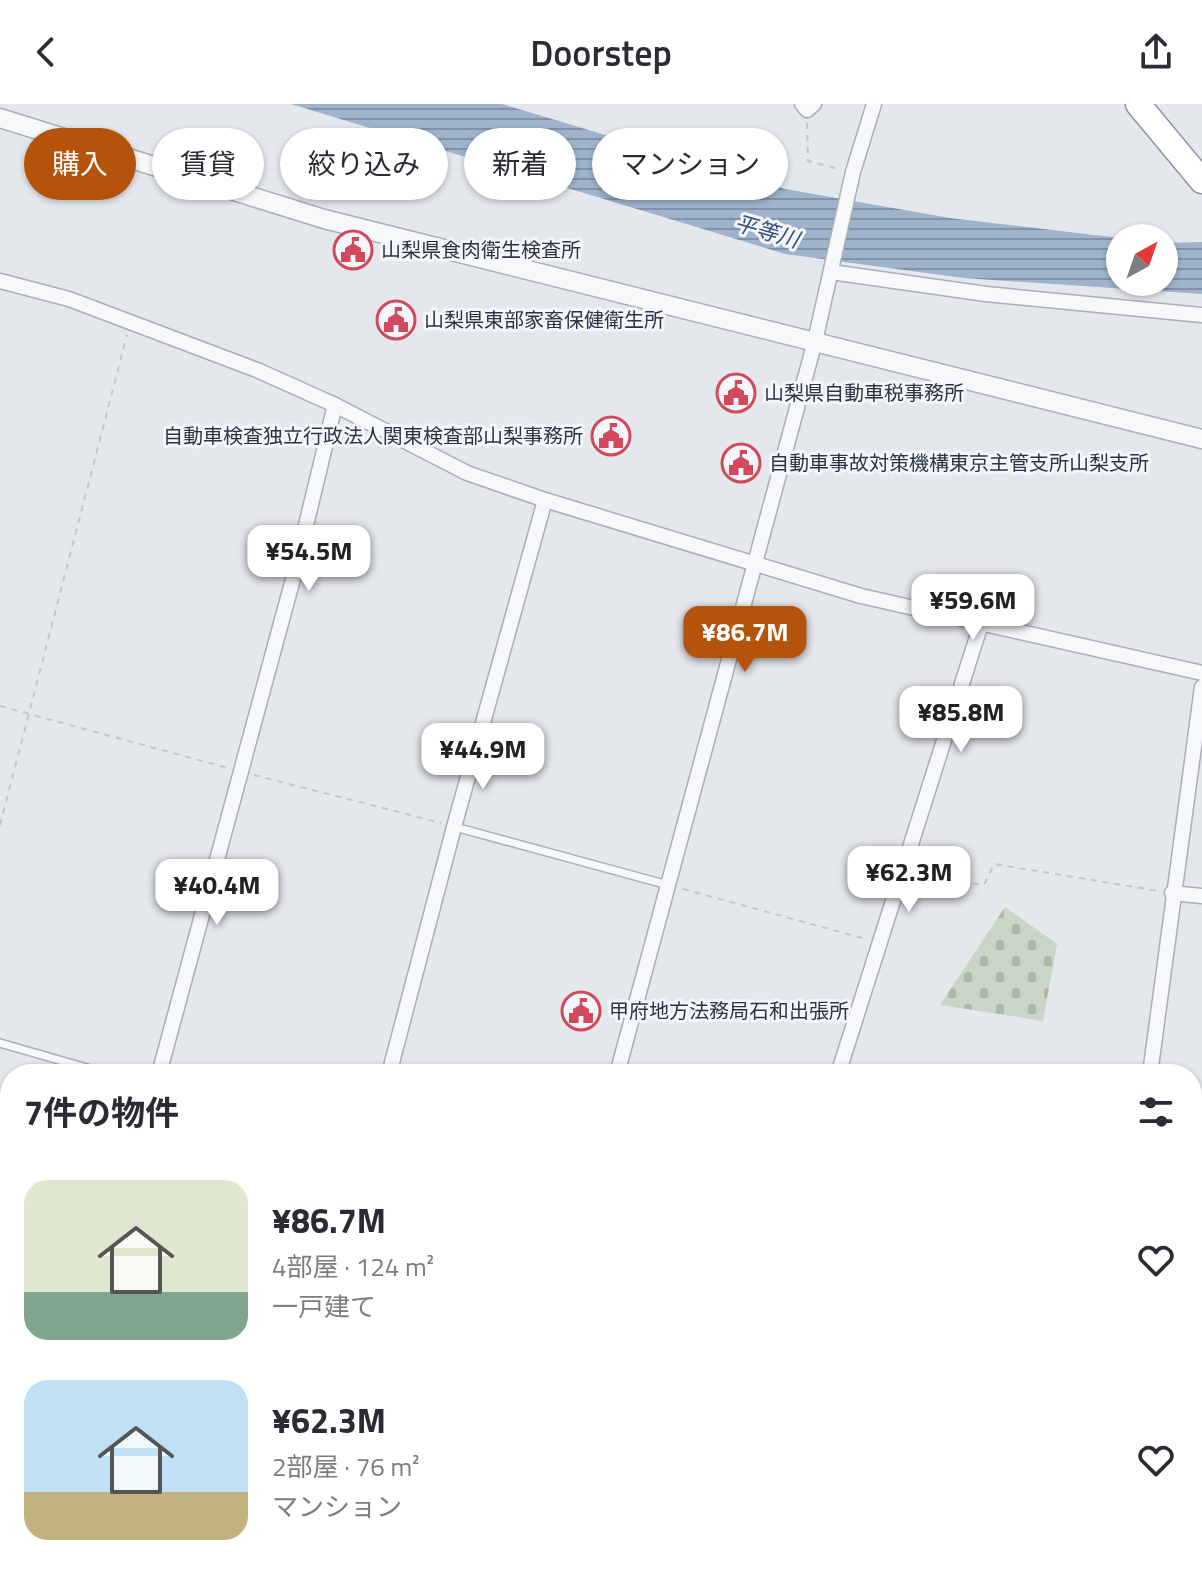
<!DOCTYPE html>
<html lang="ja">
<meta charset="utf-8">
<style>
body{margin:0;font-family:"Titillium Web","Noto Sans JP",sans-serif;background:#f7f7f7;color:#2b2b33;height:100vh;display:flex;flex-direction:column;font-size:30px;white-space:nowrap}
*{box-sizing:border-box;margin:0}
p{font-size:26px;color:#7c7c81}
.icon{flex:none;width:44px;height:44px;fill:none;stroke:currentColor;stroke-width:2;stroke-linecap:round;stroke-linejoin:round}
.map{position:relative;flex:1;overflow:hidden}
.panel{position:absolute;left:0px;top:960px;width:1202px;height:512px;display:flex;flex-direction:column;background:#fff;border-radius:32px 32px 0 0;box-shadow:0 2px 6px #0004}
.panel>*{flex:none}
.hud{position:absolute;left:24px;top:24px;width:800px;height:72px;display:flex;gap:16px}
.needle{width:52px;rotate:40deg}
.tools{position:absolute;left:1106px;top:120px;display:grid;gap:16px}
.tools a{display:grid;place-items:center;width:72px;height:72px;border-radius:50%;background:#fff;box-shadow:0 2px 6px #0004;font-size:40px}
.price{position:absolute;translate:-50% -68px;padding:0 18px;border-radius:16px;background:#fff;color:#222;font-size:26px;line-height:52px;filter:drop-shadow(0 2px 4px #0008)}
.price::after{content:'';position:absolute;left:50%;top:48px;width:24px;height:18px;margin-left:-12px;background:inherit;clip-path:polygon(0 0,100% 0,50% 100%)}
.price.active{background:#b45309;color:#fff}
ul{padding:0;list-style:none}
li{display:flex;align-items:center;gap:24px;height:200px;padding:0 24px}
li span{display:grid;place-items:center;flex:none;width:224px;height:160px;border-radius:24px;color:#555}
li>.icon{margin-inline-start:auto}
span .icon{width:96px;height:96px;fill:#fffc;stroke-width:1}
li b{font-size:34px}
h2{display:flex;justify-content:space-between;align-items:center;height:96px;padding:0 24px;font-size:34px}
.tag{padding:0 28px;border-radius:36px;background:#fff;box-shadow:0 2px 6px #0004;font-size:28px;line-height:72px}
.tag.active{background:#b45309;color:#fff}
header{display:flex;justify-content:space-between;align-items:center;height:104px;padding:0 24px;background:#fff;font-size:36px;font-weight:600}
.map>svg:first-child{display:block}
</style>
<header><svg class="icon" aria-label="back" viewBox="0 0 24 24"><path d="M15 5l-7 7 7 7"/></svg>Doorstep<svg class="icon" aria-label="share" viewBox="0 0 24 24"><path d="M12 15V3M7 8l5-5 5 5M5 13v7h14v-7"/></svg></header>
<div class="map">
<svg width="1202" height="1472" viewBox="0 0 1202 1472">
<defs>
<pattern id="cemetery-stones" width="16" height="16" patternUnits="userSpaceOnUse" patternTransform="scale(2)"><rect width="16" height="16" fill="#c9d6c5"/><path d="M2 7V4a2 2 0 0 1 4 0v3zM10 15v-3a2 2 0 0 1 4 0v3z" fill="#adb8ab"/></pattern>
<pattern id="water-rules" width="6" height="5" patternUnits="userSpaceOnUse" patternTransform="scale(2)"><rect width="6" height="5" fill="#9fb4cc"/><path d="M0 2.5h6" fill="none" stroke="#8293a7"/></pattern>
</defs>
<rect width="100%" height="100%" fill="#e4e7ec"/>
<path fill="url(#cemetery-stones)" d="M 1005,803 L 1057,840 L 1043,917 L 940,901 Z"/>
<path fill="url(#water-rules)" d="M 291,0 L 502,0 L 785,85 L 950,114 L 1120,134 L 1120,178 L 1164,178 L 1164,139 L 1202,138 L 1202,190 L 964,174 L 785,150 Z"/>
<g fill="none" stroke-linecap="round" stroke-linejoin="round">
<g stroke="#a9aeb7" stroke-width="10">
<g id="service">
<path d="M 455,723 L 668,781"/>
<path d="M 0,939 L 108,970"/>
<path d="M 1192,1258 L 1202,1261"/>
<path d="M 687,1462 L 695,1472"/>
</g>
</g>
<g stroke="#a9aeb7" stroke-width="17">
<g id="minor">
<path d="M 802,0 L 807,6 L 814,0"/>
<path d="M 831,168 L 986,190 L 1202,211"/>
<path d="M 0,177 L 69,195 L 257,266 L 335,301 L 467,369 L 545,396 L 861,492 L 1202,569"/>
<path d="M 1172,789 L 1202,792"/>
<path d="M 159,970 L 293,475 L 335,301"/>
<path d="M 389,970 L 454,723 L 545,396"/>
<path d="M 617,970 L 815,237 L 853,68 L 874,0"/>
<path d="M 838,970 L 981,520"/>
<path d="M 1150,970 L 1202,583"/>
<path d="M 1192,1030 L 1202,1031"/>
<path d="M 533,1462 L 540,1472"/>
<path d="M 1164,1462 L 1173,1472"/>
<path d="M 55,1472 L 76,1462"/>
<path d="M 388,1472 L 400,1462"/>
<path d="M 1006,1472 L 1018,1462"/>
</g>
</g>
<g stroke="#a9aeb7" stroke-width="21">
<g id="tertiary">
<path d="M 0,14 L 324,115 L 1202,335"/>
<path d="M 0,1109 L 10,1115"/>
</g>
</g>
<g stroke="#a9aeb7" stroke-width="23">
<g id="secondary">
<path d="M 1192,1163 L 1202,1163"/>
<path d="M 0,1274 L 10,1264"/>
</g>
</g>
<g stroke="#8b94a3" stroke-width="27">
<path id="trunk" d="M 1138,0 L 1202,77"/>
</g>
<g stroke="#c2c5cb" stroke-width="2" stroke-dasharray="6 6" stroke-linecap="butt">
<path d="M 807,19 L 808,57 L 839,65"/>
<path d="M 0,602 L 228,664"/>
<path d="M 254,671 L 441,719"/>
<path d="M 0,721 L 127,231"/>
<path d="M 914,770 L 984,781 L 994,760 L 1159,787"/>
<path d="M 683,785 L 866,835"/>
</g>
<use href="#service" stroke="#f7f8fa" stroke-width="7"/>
<use href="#minor" stroke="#f7f8fa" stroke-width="14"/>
<use href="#tertiary" stroke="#f7f8fa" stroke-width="18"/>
<use href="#secondary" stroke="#fff" stroke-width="20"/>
<use href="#trunk" stroke="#fff" stroke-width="24"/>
</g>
<defs>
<g id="civic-ring" transform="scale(2)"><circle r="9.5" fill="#f4f6f9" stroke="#d1495b" stroke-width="1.5"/><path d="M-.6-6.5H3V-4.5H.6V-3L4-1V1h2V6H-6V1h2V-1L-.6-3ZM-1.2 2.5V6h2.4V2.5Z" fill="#d1495b"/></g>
</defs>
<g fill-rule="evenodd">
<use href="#civic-ring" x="353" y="146"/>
<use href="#civic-ring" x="396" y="216"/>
<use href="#civic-ring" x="736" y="289"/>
<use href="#civic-ring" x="611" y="332"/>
<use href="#civic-ring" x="741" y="359"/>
<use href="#civic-ring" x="581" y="907"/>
</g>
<g text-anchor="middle" stroke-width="6" stroke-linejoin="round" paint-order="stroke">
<g font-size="20" fill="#2b3445" stroke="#f4f6f9" text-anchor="start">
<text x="381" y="153">山梨県食肉衛生検査所</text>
<text x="424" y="223">山梨県東部家畜保健衛生所</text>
<text x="764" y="296">山梨県自動車税事務所</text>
<text x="583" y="339" text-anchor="end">自動車検査独立行政法人関東検査部山梨事務所</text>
<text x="769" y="366">自動車事故対策機構東京主管支所山梨支所</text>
<text x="609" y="914">甲府地方法務局石和出張所</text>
</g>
<g font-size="22" font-style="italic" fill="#34527a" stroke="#f4f6f9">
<text transform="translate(767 127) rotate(16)" y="8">平等川</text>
</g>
</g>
</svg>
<div class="tools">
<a><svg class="needle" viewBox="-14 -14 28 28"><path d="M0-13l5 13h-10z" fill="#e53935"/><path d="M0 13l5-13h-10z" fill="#7c7c81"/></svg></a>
</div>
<b class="price" style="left:309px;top:489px">¥54.5M</b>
<b class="price" style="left:973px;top:538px">¥59.6M</b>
<b class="price active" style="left:745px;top:570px">¥86.7M</b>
<b class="price" style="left:961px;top:650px">¥85.8M</b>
<b class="price" style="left:483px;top:687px">¥44.9M</b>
<b class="price" style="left:909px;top:810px">¥62.3M</b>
<b class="price" style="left:217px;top:823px">¥40.4M</b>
<div class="hud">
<a class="tag active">購入</a>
<a class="tag">賃貸</a>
<a class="tag">絞り込み</a>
<a class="tag">新着</a>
<a class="tag">マンション</a>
</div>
<section class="panel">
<h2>7件の物件<svg class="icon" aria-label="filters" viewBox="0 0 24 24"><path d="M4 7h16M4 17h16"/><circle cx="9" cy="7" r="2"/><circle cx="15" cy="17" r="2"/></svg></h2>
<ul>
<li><span style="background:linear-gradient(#dfe7d0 70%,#7fa58c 0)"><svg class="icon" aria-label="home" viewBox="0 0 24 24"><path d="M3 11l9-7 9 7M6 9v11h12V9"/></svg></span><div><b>¥86.7M</b><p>4部屋 · 124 m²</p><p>一戸建て</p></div><svg class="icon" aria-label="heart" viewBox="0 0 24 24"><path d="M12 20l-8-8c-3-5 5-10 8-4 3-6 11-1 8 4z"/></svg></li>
<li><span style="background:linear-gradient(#bfe0f5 70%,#c2b280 0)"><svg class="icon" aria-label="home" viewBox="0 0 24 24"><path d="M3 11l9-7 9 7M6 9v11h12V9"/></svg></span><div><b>¥62.3M</b><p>2部屋 · 76 m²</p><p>マンション</p></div><svg class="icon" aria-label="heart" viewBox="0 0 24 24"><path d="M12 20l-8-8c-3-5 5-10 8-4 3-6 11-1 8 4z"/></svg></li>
</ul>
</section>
</div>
